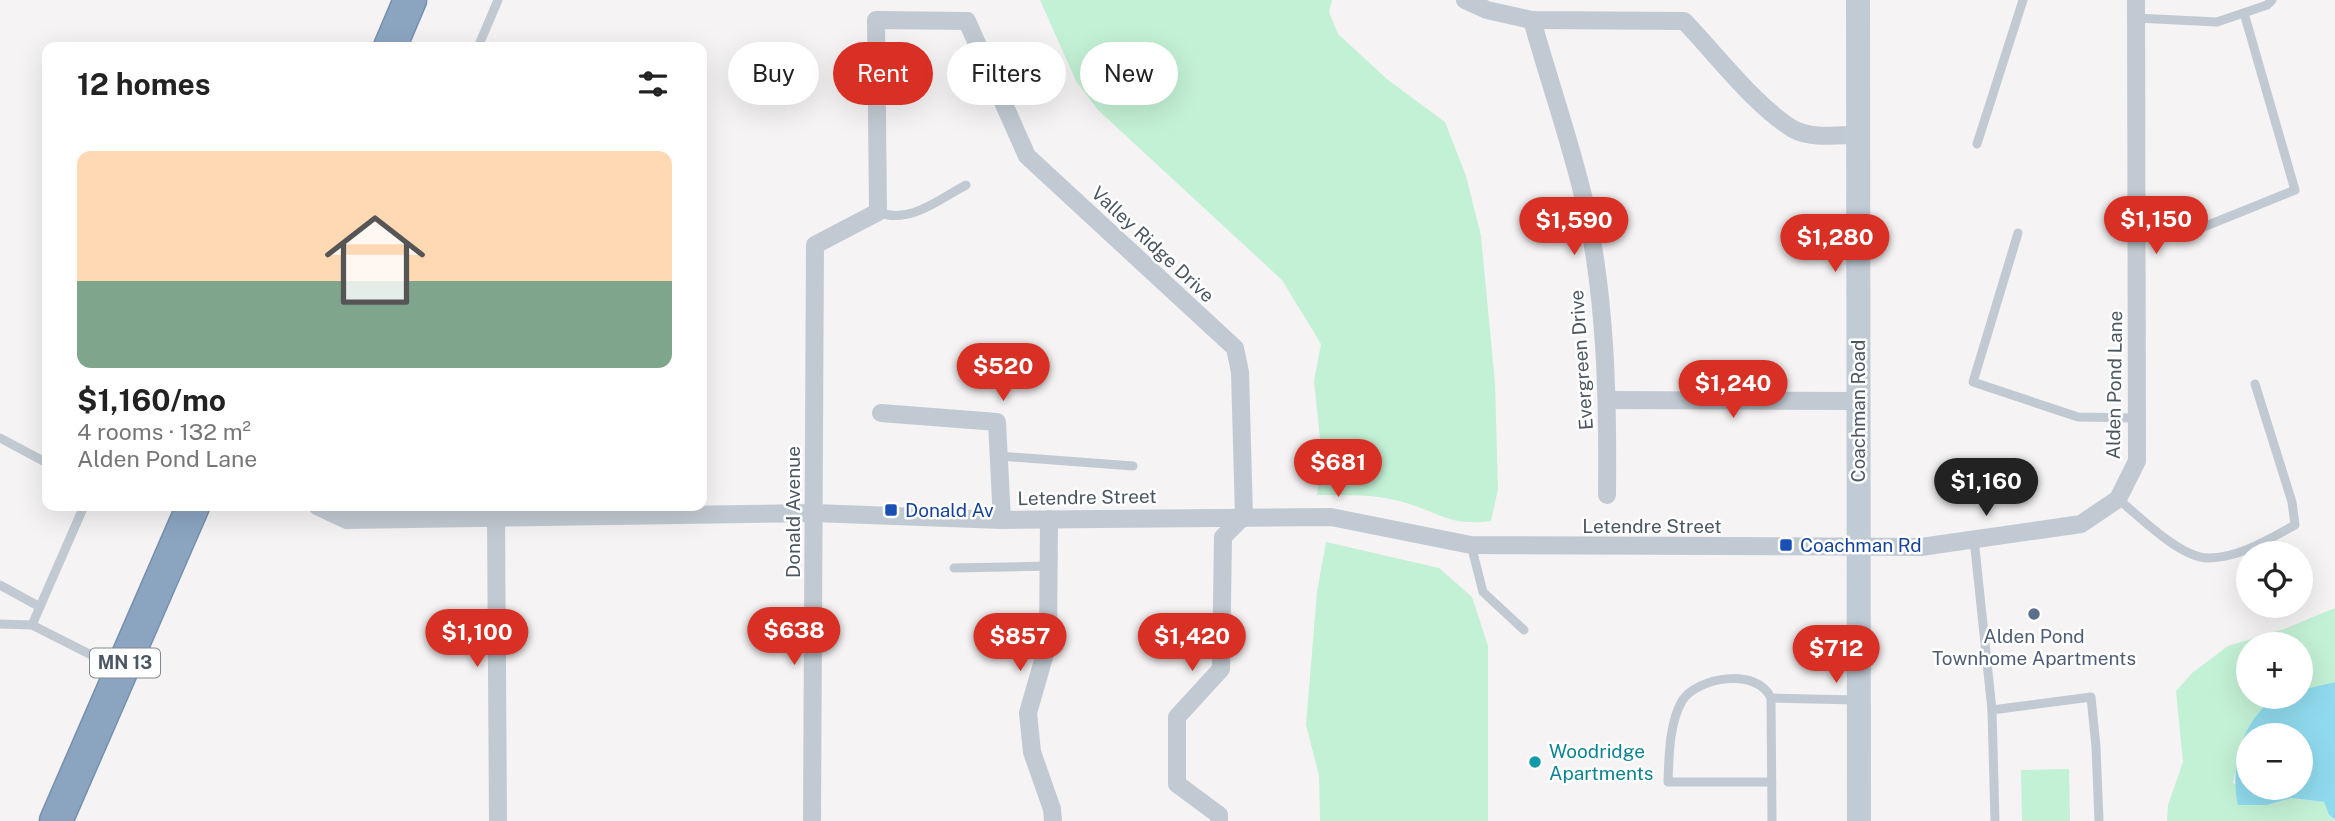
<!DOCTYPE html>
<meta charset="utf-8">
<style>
body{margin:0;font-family:"Public Sans",sans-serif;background:#f6f6f6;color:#222;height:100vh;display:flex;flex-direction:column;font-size:26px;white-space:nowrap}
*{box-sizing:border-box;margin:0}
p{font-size:23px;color:#767676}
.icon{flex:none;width:38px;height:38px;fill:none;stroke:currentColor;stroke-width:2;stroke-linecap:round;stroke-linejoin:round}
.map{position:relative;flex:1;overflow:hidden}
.sheet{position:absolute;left:42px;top:42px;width:665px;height:469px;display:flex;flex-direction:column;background:#fff;border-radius:14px;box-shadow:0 7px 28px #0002}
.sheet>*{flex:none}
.banner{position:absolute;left:728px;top:42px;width:665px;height:63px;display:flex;gap:14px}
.tools{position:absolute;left:2236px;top:541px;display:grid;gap:14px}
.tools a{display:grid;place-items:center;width:77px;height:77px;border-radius:50%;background:#fff;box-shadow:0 7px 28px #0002;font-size:35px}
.price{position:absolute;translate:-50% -60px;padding:0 16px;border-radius:24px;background:#d93025;color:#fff;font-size:23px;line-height:46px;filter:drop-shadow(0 2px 4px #0008)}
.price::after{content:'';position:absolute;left:50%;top:42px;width:21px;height:16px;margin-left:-10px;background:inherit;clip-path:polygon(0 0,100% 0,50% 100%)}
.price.selected{background:#222;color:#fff}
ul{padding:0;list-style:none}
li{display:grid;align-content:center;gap:14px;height:371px;padding:0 35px}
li+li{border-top:2px solid #e0e0e0}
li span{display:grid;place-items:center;height:217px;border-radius:14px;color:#555}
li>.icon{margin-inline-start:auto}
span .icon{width:126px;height:126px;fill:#fffc;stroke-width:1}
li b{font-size:30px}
h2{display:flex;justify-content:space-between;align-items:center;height:84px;padding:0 35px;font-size:30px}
.pill{padding:0 24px;border-radius:32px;background:#fff;box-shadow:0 7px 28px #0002;font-size:24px;line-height:63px}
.pill.selected{background:#d93025;color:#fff}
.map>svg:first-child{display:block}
</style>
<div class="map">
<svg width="2335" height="821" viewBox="0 0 2335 821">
<rect width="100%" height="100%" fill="#f5f3f3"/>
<g fill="#c3f1d5">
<path d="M 1040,0 L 1332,0 L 1329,12 L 1338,34 L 1388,80 L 1445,122 L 1466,176 L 1481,236 L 1495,383 L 1498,489 L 1491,521 C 1450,527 1439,512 1403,502 C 1376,494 1345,495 1317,495 L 1321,448 L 1314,381 L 1321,344 L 1282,280 L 1098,110 L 1076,81 Z"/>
<path d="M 1326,542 L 1439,568 L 1472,597 L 1488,646 L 1488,821 L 1320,821 L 1319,775 L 1306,725 L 1317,592 Z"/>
<path d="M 2335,608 L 2335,682 L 2301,690 L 2301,644 L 2249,644 L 2249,696 L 2282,697 C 2246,709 2241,750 2233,783 L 2267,805 L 2292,798 L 2324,802 L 2329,815 L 2335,821 L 2167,821 L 2168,805 L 2183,762 L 2176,691 L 2192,673 L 2228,646 L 2284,629 Z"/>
<path d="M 2069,769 L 2070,821 L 2022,821 L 2021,770 Z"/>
</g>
<path fill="#90daee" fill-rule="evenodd" d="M 2335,682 L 2335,820 L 2329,815 L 2324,802 L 2292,798 L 2267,805 L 2238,805 C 2230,770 2240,725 2270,702 C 2278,695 2291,696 2301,696 L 2301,690 ZM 2249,735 L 2301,735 L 2301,788 L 2249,788 Z"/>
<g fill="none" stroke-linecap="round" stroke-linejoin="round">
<g stroke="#7690ad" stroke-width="35">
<g id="highway">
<path d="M 390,47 L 410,0"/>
<path d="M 56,821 L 193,506"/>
</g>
</g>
<g stroke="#c1cad2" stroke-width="9">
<path d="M 2136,18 L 2217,22 L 2267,5 L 2272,0"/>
<path d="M 478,47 L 498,0"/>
<path d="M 1977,144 L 2023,0"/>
<path d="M 878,212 C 909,225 938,200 966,185"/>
<path d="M 2196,230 L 2295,190 L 2244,13"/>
<path d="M 2018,233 L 1973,382 L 2078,417 L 2137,418"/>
<path d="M 0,438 L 47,463"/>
<path d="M 999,456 L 1133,466"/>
<path d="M 2118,499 C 2139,516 2181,559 2209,558 C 2239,558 2269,539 2295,525 L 2292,502 L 2255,384"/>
<path d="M 1974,539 L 1992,710 L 1995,821"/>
<path d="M 1471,545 L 1483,592 L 1524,630"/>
<path d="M 954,568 L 1049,566"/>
<path d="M 0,585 L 40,607"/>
<path d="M 0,624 L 32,625 L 117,668"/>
<path d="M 32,625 L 84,506"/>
<path d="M 1771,698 L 1856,700"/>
<path d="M 1992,710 L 2091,697 L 2096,747 L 2099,821"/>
<path d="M 1772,782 L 1668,782 C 1669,756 1669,724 1682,701 C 1697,677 1757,667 1771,698 L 1772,821"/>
</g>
<g stroke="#c1cad2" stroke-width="18">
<path d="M 1465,0 L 1487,10 L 1532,20 L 1684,21 C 1716,54 1755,106 1793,129 C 1810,139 1839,135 1858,135"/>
<path d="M 1532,20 C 1549,81 1571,143 1585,204 C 1606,299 1608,398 1607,495"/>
<path d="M 1608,400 L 1858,401"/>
<path d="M 881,413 L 997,422 L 1002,520"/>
<path d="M 317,506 L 347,520 L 814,513 L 1002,520 L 1331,517 L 1471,545 L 1921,547 L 2081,524 L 2118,499 L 2137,461 L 2136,0"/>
<path d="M 496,518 L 498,821"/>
<path d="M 1049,519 L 1048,643 L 1028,713 L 1032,752 L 1052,809 L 1053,821"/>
<path d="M 812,821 L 815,245 L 878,212 L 876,20 L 967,21 L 1027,156 L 1235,348 L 1240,372 L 1244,516 L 1223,537 L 1221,669 L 1177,717 L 1177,784 L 1219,815 L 1219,821"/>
</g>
<path stroke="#c1cbd6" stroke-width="24" d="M 1858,0 L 1859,821"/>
<use href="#highway" stroke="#8ba5c1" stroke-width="32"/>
</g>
<g fill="#1a4fb4" stroke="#fff" stroke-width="2.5">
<rect x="884" y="503" width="14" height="14" rx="3.5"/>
<rect x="1779" y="538" width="14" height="14" rx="3.5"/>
</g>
<circle fill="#5c6f8a" stroke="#fff" stroke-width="2.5" cx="2034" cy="614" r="7"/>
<circle fill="#0f9aa8" stroke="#fff" stroke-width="2.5" cx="1535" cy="762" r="7"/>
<g text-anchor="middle" stroke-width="5" stroke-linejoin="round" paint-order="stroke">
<rect fill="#fff" stroke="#808990" stroke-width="2" x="90" y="648.5" width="70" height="29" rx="5"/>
<g font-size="18" font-weight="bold" fill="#4a5661">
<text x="125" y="669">MN 13</text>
</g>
<g font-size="19" fill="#4a5661" stroke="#fff">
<text transform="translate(1153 244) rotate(43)" y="7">Valley Ridge Drive</text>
<text transform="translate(1581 360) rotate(-94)" y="7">Evergreen Drive</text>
<text transform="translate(2114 385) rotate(-89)" y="7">Alden Pond Lane</text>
<text transform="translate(1858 411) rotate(-90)" y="7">Coachman Road</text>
<text transform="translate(1087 497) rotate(-1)" y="7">Letendre Street</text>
<text transform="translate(793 512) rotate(-90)" y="7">Donald Avenue</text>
<text x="1652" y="533">Letendre Street</text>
</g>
<g font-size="19" fill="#164399" stroke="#fff" text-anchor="start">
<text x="905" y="517">Donald Av</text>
<text x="1800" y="552">Coachman Rd</text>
</g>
<g font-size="19" fill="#4e5e75" stroke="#fff">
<text x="2034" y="643">Alden Pond<tspan x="2034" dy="22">Townhome Apartments</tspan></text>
</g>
<g font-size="19" fill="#0d838f" stroke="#fff" text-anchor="start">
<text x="1549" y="758">Woodridge<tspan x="1549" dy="22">Apartments</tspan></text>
</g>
</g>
</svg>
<div class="tools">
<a><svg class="icon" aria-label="locate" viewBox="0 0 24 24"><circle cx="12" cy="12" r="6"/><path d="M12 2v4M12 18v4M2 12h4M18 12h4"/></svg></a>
<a>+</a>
<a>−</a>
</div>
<b class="price" style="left:2156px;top:256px">$1,150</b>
<b class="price" style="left:1574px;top:257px">$1,590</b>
<b class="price" style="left:1835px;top:274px">$1,280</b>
<b class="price" style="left:1003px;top:403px">$520</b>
<b class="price" style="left:1733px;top:420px">$1,240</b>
<b class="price" style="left:1338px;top:499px">$681</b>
<b class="price selected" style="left:1986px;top:518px">$1,160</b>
<b class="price" style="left:794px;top:667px">$638</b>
<b class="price" style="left:477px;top:669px">$1,100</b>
<b class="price" style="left:1020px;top:673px">$857</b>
<b class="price" style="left:1192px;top:673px">$1,420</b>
<b class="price" style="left:1836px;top:685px">$712</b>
<div class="banner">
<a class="pill">Buy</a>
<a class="pill selected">Rent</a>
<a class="pill">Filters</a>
<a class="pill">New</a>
</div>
<section class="sheet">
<h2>12 homes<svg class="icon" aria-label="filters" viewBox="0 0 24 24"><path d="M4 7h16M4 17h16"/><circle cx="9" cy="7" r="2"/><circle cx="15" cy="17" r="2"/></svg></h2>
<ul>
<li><span style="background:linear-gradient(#ffd9b3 60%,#7fa58c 0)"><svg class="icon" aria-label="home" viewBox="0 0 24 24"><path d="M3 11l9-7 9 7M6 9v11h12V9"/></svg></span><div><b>$1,160/mo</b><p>4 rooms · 132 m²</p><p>Alden Pond Lane</p></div></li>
</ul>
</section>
</div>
